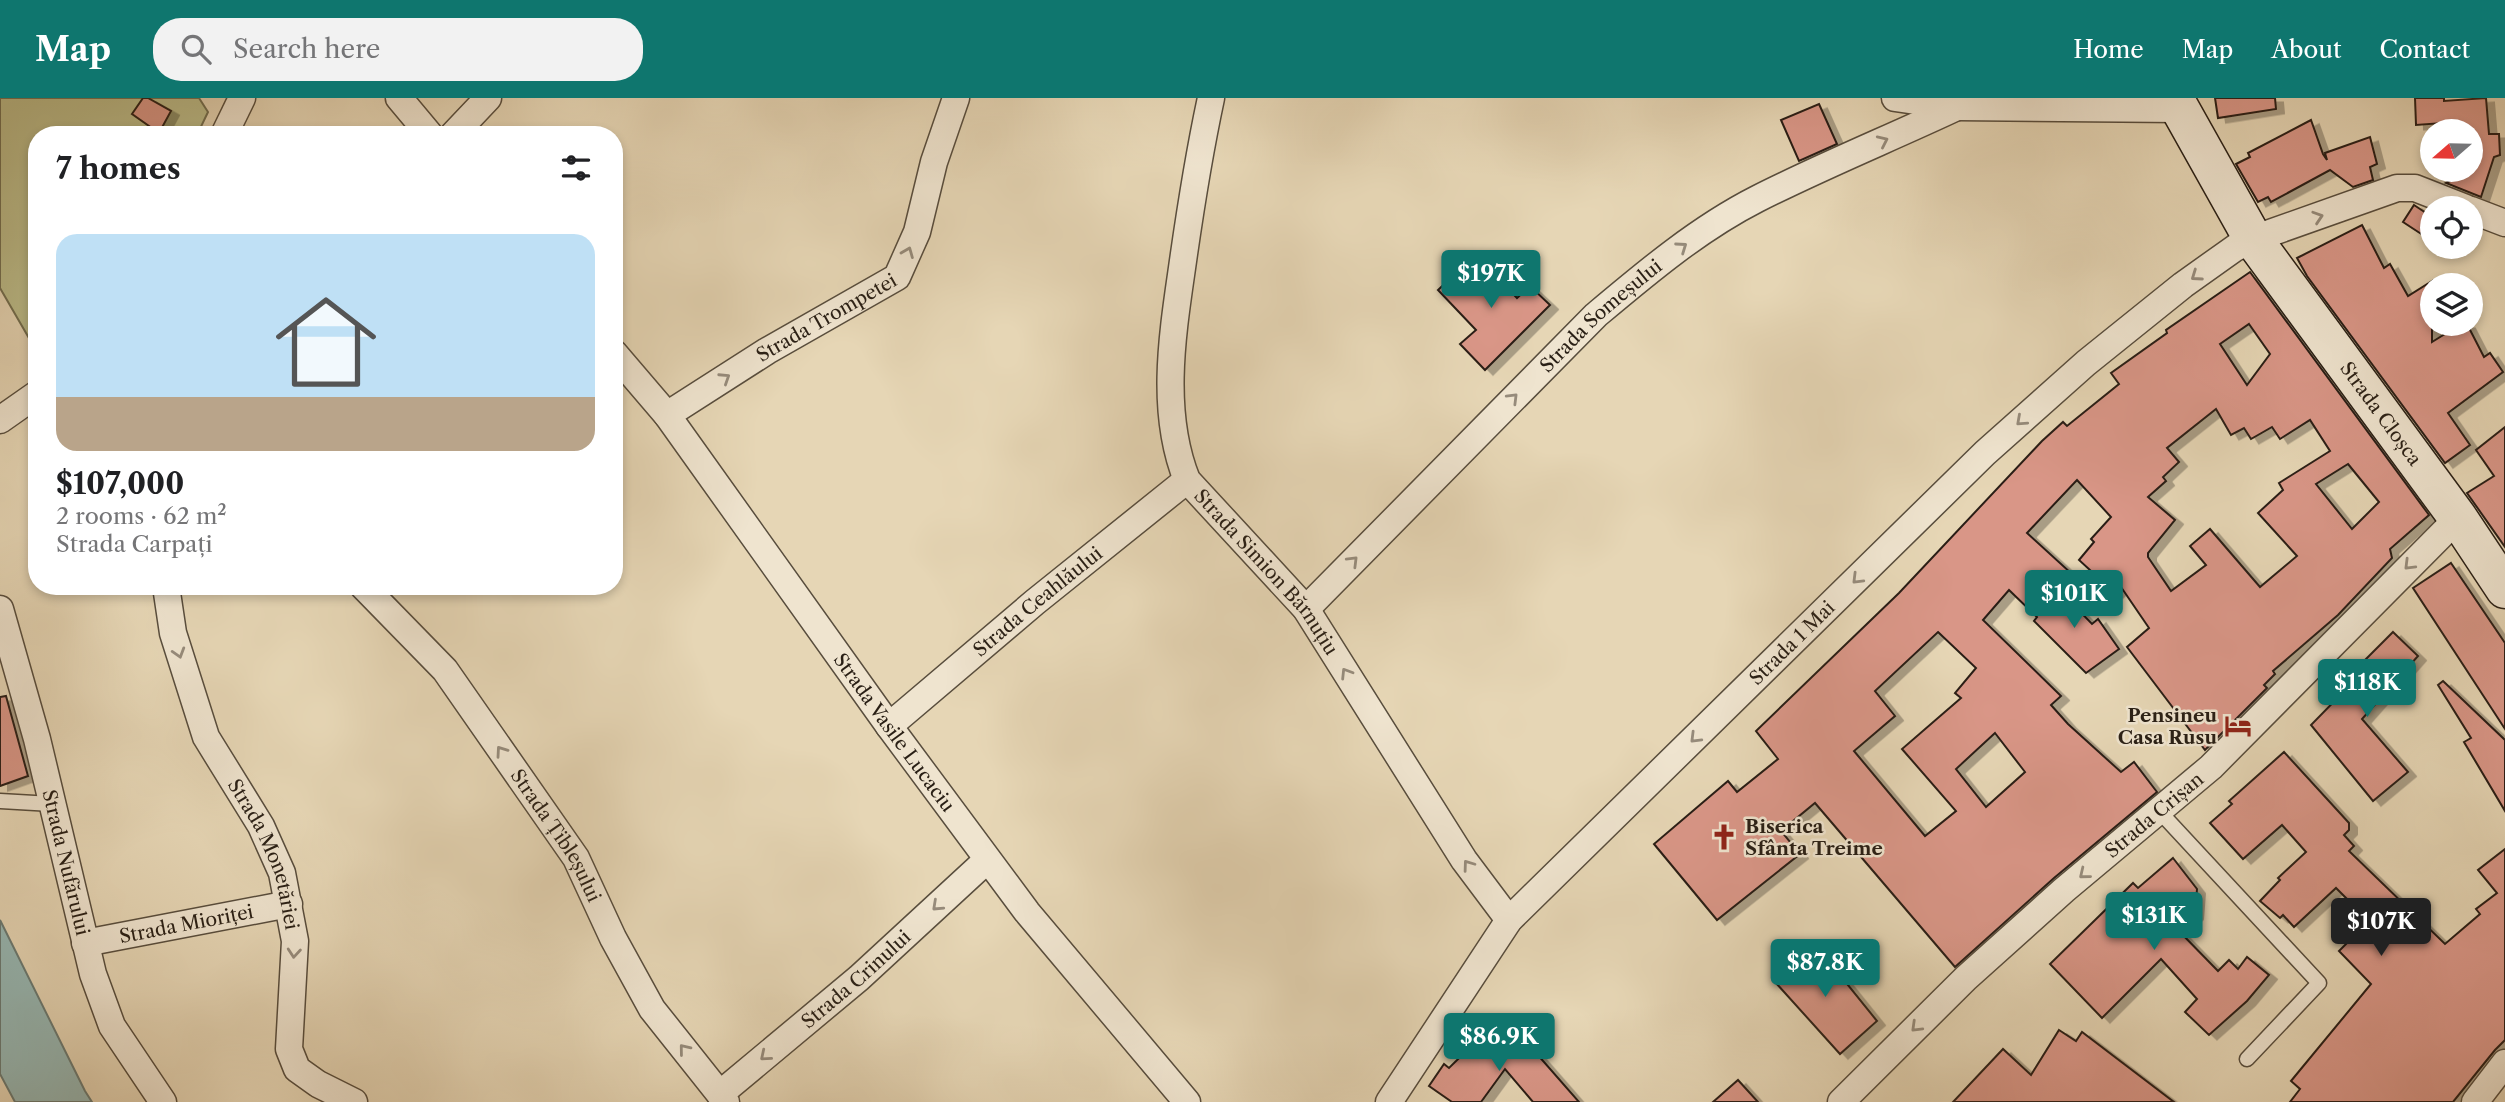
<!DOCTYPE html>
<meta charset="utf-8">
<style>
body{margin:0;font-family:"Libre Caslon Text",serif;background:#f2f2f2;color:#202124;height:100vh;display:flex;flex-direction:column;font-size:26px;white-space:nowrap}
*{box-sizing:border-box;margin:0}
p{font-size:23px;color:#757577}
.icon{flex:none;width:38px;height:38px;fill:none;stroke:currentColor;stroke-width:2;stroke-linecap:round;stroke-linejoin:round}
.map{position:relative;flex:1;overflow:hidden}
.details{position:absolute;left:28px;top:28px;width:595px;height:469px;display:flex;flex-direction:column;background:#fff;border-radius:28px;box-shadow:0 4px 10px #0003}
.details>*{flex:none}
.needle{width:46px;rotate:250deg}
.tools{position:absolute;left:2420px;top:21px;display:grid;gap:14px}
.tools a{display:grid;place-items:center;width:63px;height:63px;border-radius:50%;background:#fff;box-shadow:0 4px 10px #0003;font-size:35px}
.price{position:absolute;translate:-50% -60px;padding:0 16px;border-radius:7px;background:#0f766e;color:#fff;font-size:23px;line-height:46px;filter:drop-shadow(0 2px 4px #0008)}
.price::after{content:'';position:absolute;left:50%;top:42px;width:21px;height:16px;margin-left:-10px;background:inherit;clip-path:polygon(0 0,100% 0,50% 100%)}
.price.current{background:#222;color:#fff}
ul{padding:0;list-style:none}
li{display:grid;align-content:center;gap:14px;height:371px;padding:0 28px}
li span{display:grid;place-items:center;height:217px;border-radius:21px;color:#555}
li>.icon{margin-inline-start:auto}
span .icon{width:126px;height:126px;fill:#fffc;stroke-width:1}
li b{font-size:30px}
h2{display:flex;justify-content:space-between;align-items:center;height:84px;padding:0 28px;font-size:30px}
header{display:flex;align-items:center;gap:42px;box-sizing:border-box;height:98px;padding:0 35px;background:#0f766e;color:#fff}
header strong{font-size:33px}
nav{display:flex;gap:38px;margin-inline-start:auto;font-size:24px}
.search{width:490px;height:63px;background:#f2f2f2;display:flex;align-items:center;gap:18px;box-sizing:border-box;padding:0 24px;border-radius:28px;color:#757577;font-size:26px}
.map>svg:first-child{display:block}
</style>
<header>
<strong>Map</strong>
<div class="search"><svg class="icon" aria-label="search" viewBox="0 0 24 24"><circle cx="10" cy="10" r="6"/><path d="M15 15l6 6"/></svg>Search here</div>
<nav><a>Home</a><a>Map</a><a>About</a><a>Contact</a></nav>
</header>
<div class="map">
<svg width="2505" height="1004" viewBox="0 0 2505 1004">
<defs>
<filter id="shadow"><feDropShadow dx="8" dy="4.5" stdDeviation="0" flood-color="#0004"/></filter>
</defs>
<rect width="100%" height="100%" fill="#e6d6b5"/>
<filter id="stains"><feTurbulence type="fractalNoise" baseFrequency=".00286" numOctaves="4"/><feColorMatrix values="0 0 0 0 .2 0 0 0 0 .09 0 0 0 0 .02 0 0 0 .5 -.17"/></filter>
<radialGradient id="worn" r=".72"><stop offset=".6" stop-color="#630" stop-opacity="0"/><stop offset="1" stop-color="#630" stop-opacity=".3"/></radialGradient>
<path fill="#bbbc8a" stroke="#726e50" stroke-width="2" d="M 0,0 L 199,0 L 208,14 L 197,37 L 37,37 L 37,254 L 0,190 Z"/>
<path fill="#97b8b4" stroke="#6b7b74" stroke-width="2" d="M 0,822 L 85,993 L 92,1004 L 15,1004 L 0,976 Z"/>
<g fill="#d99687" stroke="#291f15" stroke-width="2" fill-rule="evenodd" filter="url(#shadow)">
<path d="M 143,0 L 148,0 L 171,13 L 159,35 L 132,16 Z"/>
<path d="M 2215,0 L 2275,0 L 2276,11 L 2218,20 Z"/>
<path d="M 2415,0 L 2444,0 L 2444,3 L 2486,0 L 2489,36 L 2499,36 L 2500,57 L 2494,59 L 2481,99 L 2446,85 L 2473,72 L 2471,33 L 2462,33 L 2462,25 L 2456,27 L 2456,24 L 2416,27 Z"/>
<path d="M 1819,6 L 1837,46 L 1799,63 L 1781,22 Z"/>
<path d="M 2311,22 L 2323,56 L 2327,62 L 2325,55 L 2370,39 L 2377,66 L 2370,69 L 2373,82 L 2353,89 L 2330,72 L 2271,104 L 2268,99 L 2258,104 L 2236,66 L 2250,59 L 2248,55 Z"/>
<path d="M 2414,107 L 2432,119 L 2432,143 L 2403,124 Z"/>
<path d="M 2362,127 L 2384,170 L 2390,166 L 2408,198 L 2432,183 L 2432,244 L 2461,226 L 2467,226 L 2484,259 L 2490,255 L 2503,274 L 2448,315 L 2470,347 L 2445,365 L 2307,178 L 2297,160 Z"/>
<path d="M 1476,156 L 1517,200 L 1530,188 L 1550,207 L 1485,272 L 1460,246 L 1476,232 L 1438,192 Z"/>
<path d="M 2250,174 L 2429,417 L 2390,451 L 2392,460 L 2338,517 L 2273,573 L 2275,576 L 2264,587 L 2267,590 L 2205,652 L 2127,549 L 2149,530 L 2121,489 L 2115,495 L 2079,462 L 2094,444 L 2091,441 L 2111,419 L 2077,382 L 2027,435 L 2072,476 L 2058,491 L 2092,526 L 2098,521 L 2119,551 L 2086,575 L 2034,523 L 2037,519 L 2009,492 L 1983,522 L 2061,598 L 2051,607 L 2068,626 L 2121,674 L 2134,664 L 2157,694 L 2054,780 L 1955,869 L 1815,705 L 1781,733 L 1800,756 L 1717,822 L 1654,746 L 1728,683 L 1737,694 L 1778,661 L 1756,633 L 1899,495 L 2042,343 L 2063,324 L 2067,328 L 2119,286 L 2111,275 L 2167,235 L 2166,232 ZM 2249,226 L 2270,256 L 2247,287 L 2220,246 ZM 2216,311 L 2231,337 L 2244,330 L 2251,341 L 2272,329 L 2280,341 L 2310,322 L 2330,353 L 2279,385 L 2283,392 L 2258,415 L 2297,458 L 2260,489 L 2210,431 L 2190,448 L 2206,467 L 2171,493 L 2148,459 L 2148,455 L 2175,422 L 2148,399 L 2166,383 L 2163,379 L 2179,364 L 2167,350 ZM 2348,366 L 2379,404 L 2352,431 L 2316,386 ZM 1938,534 L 1976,570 L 1955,595 L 1961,600 L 1902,651 L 1956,713 L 1925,738 L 1854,653 L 1895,618 L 1875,593 ZM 1995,635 L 2025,674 L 1986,709 L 1956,671 Z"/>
<path d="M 2505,329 L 2505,449 L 2467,395 L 2494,378 L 2476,352 Z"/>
<path d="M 2451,465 L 2505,545 L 2505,631 L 2413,490 Z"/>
<path d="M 2393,534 L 2418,558 L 2362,621 L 2408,674 L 2373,703 L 2311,627 L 2358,579 L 2353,574 Z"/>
<path d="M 2443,583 L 2505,642 L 2505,713 L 2464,644 L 2471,640 L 2438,587 Z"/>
<path d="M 6,598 L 28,678 L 0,688 L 0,599 Z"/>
<path d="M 2284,654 L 2349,725 L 2349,732 L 2344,737 L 2354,748 L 2349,753 L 2445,846 L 2480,816 L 2476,811 L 2497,795 L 2478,772 L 2505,751 L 2505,942 L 2495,952 L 2453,1004 L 2290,1004 L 2300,991 L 2291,983 L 2371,886 L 2339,853 L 2369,823 L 2336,790 L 2294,829 L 2283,817 L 2280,820 L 2260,803 L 2280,782 L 2278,780 L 2306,754 L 2282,727 L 2243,761 L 2210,725 L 2232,706 L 2229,703 Z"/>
<path d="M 2173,760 L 2197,791 L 2195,817 L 2177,831 L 2218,873 L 2229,862 L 2238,871 L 2247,859 L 2269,877 L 2247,903 L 2209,937 L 2185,914 L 2197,901 L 2161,861 L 2102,920 L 2050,866 L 2133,785 L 2138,790 Z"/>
<path d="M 1793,853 L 1827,861 L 1877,923 L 1840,956 L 1776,885 Z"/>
<path d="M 1491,929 L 1512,950 L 1523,940 L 1579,1004 L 1533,1004 L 1505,971 L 1481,1004 L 1452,1004 L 1429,988 L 1444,966 L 1449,970 Z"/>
<path d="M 2059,932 L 2076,943 L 2082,934 L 2174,1004 L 1953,1004 L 2003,951 L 2031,977 Z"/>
<path d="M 1738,982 L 1758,1004 L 1713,1004 Z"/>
</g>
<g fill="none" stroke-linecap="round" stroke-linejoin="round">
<g stroke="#584d3d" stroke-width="17">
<g id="lane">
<path d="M 0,703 L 52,706"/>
<path d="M 2160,714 L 2319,885 L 2247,961"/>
</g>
</g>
<g stroke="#584d3d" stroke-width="29">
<g id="street">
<path d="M 399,0 L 430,37"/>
<path id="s1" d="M 1211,0 C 1199,56 1190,113 1182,170 C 1172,239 1160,315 1187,382 L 1306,511 L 1464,762 L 1509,822"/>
<path d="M 1895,0 L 1957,9 L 2180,11"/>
<path d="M 224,37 L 242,0"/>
<path d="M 453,37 L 488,0"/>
<path d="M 2471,112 L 2505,125"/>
<path id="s2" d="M 614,255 L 667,317 L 889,628 L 1027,814 L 1187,1004"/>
<path id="s3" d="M 667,317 L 767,253 L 897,179 L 917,134 L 934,64 L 956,0"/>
<path d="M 0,322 L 37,296"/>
<path id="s4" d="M 166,488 L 173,535 L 206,639 L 261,728 L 282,775 L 295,843 L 289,951 L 297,971 L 318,986 L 354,1004"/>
<path id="s5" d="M 363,488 L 445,572 L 576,760 L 613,840 L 652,911 L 726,1004"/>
<path id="s6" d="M 0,511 L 37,641 L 93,876 L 112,928 L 163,1004"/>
<path id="s7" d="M 1306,511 L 1596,217 C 1646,175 1698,131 1757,101 C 1822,68 1891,40 1957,9"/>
<path id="s8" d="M 889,628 L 1035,504 L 1187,382"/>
<path id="s9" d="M 85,845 L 289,806"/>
<path id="s10" d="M 720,996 L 859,880 L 987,762"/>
<path id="s11" d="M 1389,1004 L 1509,822 L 1985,355 L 2086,265 L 2183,187 L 2235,150 L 2253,141 L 2397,90 L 2415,90 L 2466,110"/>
<path id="s12" d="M 1841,1004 L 1966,880 L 2064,792 L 2211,669 L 2458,420"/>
<path d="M 2475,1004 L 2505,965"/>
</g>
</g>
<g stroke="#291f15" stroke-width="41">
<g id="secondary">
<path id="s13" d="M 2174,0 L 2253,141 L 2458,420 L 2505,491"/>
</g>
</g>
<use href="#lane" stroke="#efe4cf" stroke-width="14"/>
<use href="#street" stroke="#efe4cf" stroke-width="26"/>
<use href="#secondary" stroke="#efe4cf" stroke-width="38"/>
</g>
<defs><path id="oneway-chevron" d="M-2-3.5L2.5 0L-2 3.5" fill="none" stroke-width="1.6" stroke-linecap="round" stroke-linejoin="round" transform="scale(1.75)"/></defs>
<g stroke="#968b7b">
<use href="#oneway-chevron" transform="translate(1883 43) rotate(-25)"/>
<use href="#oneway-chevron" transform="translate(2318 119) rotate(-18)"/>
<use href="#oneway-chevron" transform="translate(1682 149) rotate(-35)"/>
<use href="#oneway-chevron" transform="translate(908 154) rotate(-68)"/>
<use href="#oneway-chevron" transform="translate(2196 178) rotate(145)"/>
<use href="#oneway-chevron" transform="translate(725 280) rotate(-33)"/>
<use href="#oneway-chevron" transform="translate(1513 300) rotate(-45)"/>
<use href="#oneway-chevron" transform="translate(2021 323) rotate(138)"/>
<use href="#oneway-chevron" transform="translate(1353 463) rotate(-45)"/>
<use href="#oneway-chevron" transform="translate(2409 467) rotate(135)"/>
<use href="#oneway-chevron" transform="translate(1857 481) rotate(135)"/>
<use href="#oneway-chevron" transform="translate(179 555) rotate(73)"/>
<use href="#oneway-chevron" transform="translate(1346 575) rotate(-122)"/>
<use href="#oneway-chevron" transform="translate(1695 640) rotate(135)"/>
<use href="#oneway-chevron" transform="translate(501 653) rotate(-125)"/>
<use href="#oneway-chevron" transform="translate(1468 767) rotate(-126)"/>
<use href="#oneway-chevron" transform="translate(2084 776) rotate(141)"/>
<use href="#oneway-chevron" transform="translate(937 808) rotate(137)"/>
<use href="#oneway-chevron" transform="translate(294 855) rotate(95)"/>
<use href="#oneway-chevron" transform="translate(1916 929) rotate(136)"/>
<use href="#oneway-chevron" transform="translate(684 951) rotate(-129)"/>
<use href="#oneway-chevron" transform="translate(765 958) rotate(140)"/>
</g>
<defs>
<g id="hotel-bare" transform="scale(2.1)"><path d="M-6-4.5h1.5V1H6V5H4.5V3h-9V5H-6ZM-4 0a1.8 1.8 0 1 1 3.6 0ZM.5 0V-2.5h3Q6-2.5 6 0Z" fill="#8f2418" stroke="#efe4cf" stroke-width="2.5" paint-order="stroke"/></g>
<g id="church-bare" transform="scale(2.1)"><path d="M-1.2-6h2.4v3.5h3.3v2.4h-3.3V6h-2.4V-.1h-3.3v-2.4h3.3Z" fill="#8f2418" stroke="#efe4cf" stroke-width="2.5" paint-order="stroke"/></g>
</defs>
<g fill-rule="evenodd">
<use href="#hotel-bare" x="2238" y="628"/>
<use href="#church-bare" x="1724" y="739"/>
</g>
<g text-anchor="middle" stroke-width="5" stroke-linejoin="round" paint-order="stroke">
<g font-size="19" fill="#291f15" stroke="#efe4cf">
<text dy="7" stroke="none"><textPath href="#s3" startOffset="187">Strada Trompetei</textPath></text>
<text dy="7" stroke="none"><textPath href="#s7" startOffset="416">Strada Someșului</textPath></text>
<text dy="7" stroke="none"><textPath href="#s13" startOffset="378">Strada Cloșca</textPath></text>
<text dy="7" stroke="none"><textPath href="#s1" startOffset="509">Strada Simion Bărnuțiu</textPath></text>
<text dy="7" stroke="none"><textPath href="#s8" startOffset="194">Strada Ceahlăului</textPath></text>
<text dy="7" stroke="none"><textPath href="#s11" startOffset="614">Strada 1 Mai</textPath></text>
<text dy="7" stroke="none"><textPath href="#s2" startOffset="472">Strada Vasile Lucaciu</textPath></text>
<text dy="7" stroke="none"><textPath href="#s12" startOffset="425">Strada Crișan</textPath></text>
<text dy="7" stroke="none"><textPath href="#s5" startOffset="317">Strada Țibleșului</textPath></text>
<text dy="7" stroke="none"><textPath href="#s4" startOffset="289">Strada Monetăriei</textPath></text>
<text dy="7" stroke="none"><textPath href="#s6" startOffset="262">Strada Nufărului</textPath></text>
<text dy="7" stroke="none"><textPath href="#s9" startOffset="103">Strada Mioriței</textPath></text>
<text dy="7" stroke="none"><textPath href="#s10" startOffset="178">Strada Crinului</textPath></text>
</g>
<g font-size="19" font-weight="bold" fill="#291f15" stroke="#efe4cf" text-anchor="end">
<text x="2217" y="624">Pensineu<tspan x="2217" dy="22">Casa Rusu</tspan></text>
<text x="1745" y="735" text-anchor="start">Biserica<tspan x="1745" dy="22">Sfânta Treime</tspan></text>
</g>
</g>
<rect width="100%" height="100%" filter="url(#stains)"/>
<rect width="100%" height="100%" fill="url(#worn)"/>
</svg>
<div class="tools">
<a><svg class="needle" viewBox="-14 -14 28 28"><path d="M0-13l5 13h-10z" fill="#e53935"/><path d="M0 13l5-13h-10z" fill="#757577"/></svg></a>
<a><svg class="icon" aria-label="locate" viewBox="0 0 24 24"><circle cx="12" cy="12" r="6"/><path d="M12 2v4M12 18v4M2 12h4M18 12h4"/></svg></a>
<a><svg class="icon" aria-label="layers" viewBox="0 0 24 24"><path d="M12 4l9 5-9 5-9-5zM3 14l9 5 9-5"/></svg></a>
</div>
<b class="price" style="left:1491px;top:212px">$197K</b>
<b class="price" style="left:2074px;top:532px">$101K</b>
<b class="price" style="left:2367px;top:621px">$118K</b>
<b class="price" style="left:2154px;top:854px">$131K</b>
<b class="price current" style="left:2381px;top:860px">$107K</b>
<b class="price" style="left:1825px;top:901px">$87.8K</b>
<b class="price" style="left:1499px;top:975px">$86.9K</b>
<section class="details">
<h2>7 homes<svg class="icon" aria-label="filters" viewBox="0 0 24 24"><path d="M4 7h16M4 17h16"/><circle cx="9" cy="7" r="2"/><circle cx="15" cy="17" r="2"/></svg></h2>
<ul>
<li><span style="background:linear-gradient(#bfe0f5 75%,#b9a48a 0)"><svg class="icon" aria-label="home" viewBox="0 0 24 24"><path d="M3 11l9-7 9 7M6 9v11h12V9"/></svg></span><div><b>$107,000</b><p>2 rooms · 62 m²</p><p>Strada Carpați</p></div></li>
</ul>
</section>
</div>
